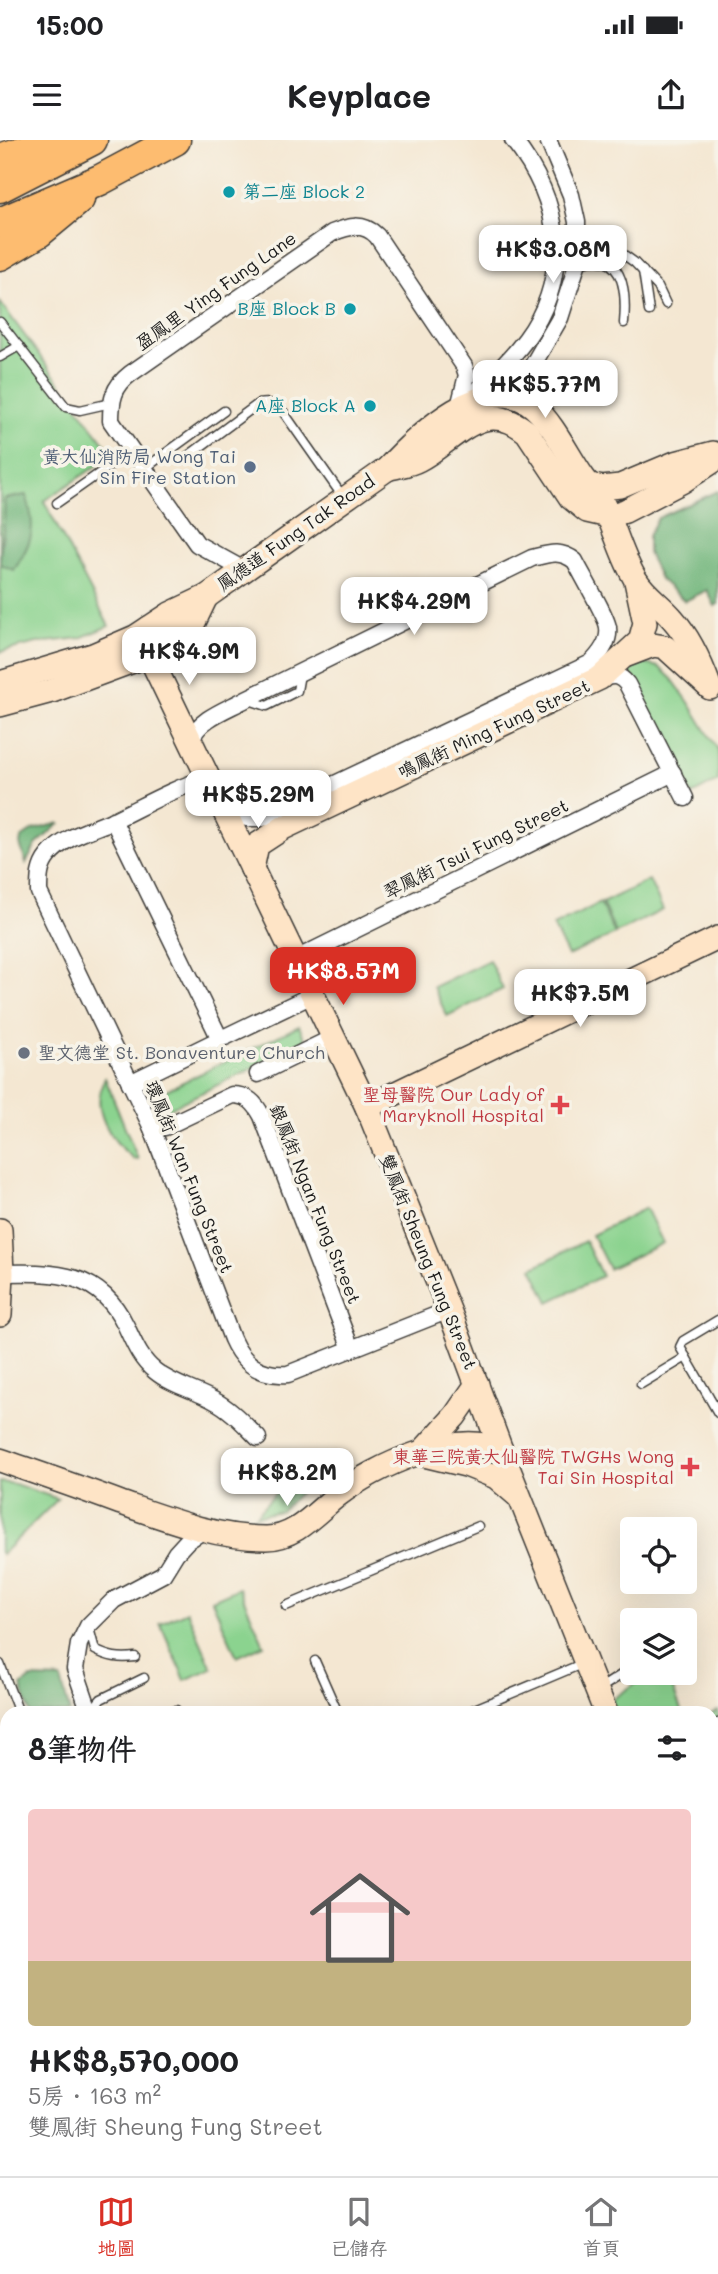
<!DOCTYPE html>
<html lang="zh-TW">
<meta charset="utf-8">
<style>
body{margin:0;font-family:Mali,"LXGW WenKai TC",sans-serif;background:#f6f6f6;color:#202124;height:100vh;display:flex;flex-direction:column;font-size:26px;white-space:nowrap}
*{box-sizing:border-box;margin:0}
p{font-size:23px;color:#757577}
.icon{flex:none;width:38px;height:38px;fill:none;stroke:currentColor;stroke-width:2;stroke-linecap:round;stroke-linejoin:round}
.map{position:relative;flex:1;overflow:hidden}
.drawer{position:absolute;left:0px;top:1566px;width:719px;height:471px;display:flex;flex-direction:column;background:#fff;border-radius:21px 21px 0 0;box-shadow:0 7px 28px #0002}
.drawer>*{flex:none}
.buttons{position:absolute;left:620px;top:1377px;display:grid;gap:14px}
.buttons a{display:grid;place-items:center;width:77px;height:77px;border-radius:7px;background:#fff;box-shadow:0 7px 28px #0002;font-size:35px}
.price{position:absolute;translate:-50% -60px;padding:0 16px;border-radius:14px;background:#fff;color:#222;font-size:23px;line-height:46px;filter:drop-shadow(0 2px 4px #0008)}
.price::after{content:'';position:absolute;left:50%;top:42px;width:21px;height:16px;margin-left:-10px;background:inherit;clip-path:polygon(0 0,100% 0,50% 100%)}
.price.selected{background:#d93025;color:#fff}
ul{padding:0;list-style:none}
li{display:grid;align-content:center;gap:14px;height:371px;padding:0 28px}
li span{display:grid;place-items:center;height:217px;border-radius:7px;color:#555}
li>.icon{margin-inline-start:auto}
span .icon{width:126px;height:126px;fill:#fffc;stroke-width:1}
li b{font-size:30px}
h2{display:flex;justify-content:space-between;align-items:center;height:84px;padding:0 28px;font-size:30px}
.status{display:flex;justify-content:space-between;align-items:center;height:49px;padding:0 35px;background:#fff;direction:ltr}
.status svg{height:19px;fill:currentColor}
header{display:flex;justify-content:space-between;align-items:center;height:91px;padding:0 28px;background:#fff;font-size:32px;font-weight:700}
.tab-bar{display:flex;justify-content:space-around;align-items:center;height:98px;border-top:2px solid #e0e0e0;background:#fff;font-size:19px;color:#757577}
.tab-bar a{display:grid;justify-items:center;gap:4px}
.tab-bar .selected{color:#d93025}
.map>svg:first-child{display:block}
</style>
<div class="status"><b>15:00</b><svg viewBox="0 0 49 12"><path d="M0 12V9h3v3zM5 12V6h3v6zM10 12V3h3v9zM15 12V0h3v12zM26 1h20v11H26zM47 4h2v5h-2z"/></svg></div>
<header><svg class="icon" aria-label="menu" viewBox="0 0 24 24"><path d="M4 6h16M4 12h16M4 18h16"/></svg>Keyplace<svg class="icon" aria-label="share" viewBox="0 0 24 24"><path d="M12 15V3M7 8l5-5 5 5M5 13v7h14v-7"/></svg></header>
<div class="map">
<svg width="718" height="2036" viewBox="0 0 718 2036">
<rect width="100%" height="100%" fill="#f7f3e8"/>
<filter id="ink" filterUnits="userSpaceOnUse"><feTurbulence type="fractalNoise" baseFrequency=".0143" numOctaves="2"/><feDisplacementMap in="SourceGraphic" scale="14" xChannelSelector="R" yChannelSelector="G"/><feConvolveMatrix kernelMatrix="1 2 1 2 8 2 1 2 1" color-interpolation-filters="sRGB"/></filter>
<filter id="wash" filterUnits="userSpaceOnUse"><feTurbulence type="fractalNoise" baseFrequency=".00686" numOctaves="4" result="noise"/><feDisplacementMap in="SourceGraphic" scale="28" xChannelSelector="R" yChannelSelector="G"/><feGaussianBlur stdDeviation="1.57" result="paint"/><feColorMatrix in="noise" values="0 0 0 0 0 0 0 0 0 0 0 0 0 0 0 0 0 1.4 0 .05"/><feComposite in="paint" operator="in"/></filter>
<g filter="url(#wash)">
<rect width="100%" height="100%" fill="#f4e7d2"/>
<g fill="#8bd38f" stroke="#547856" stroke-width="2">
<path d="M 0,162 L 113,315 L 44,361 L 109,486 L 80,498 L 37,503 L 0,512 Z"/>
<path d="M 640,523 L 659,527 L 672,539 L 688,561 L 718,610 L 718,641 L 692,655 L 627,528 Z"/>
<path d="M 649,740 L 663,770 L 616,793 L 602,763 Z"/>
<path d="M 600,763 L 615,794 L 568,816 L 553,786 Z"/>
<path d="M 489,820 L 503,849 L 447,876 L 433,847 Z"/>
<path d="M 299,886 L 306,902 L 162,972 L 154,956 Z"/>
<path d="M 105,938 L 138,1019 L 134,1019 C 110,1000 89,969 105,938 Z"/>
<path d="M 646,1068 L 663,1103 L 609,1129 L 592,1095 Z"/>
<path d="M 585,1101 L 602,1136 L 549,1162 L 532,1128 Z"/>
<path d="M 290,1336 L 303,1349 L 281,1371 L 255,1376 Z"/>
<path d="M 0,1342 L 15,1344 L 58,1359 L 2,1414 L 0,1412 Z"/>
<path d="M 239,1448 L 264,1505 L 237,1517 L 212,1460 Z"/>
<path d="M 187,1471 L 212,1528 L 185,1540 L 160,1483 Z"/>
<path d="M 651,1533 L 667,1533 L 682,1573 L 617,1573 L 611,1560 Z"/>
<path d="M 718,1570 L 718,1806 L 714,1802 L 717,1742 L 712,1740 L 712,1573 Z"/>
</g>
<g fill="#70b57a" stroke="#46684b" stroke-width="2">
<path d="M 718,351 L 718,464 L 715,466 L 707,450 L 685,461 L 660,439 L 648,413 L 648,396 L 658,378 Z"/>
<path d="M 26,355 C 37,388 33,401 14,430 L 0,424 C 0,402 7,382 4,359 Z"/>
<path d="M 60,683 L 36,705 L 26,723 L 20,704 L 21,698 L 33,690 Z"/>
<path d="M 31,1538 L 61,1539 L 70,1573 L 30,1573 L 21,1546 Z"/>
</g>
</g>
<g filter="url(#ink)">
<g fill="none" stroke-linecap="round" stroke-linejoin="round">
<g stroke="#3c3a37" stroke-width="11">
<g id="lane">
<path d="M 557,107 L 578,99 L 620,112 L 634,122 L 658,147 L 666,164"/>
<path d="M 577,125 C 623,107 627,149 624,183"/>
<path d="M 643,131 L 649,171"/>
<path d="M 0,182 L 66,267 L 80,270 L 111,263"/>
<path d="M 0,217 L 19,206"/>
<path d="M 184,319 L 258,264 C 269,262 274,263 282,270 L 343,357"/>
<path d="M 144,329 L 224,271"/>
<path d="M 57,363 L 131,311"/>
<path d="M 249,560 L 267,566 L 297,551 L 300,534"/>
<path d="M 718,1180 L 683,1201 L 680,1207 L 718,1273"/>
<path d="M 641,1244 L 686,1217"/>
<path d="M 286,1466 L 478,1386"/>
<path d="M 89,1488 L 95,1510 C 108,1517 119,1519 135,1517"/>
<path d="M 684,1492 L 688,1489"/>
<path d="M 315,1521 L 338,1573"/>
<path d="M 0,1524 L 19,1573"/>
<path d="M 599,1549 L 632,1528"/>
<path d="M 176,1570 L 177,1573"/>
<path d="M 90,1572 L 101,1559 L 144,1538"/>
<path d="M 465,1573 L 584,1523"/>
<path d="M 712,1588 L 718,1583"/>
<path d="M 712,1637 L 718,1638"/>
<path d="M 712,1873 L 718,1865"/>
<path d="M 223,2030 L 223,2036"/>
<path d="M 452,2030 L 455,2036"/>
</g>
</g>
<g stroke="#3c3a37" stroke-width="19">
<g id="street">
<path d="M 466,261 C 487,242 509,222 526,199 C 573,135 561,60 513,0"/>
<path d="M 534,268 L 527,251 L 527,235 L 560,178 L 577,125 L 577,82 L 571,55 L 548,0"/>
<path d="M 244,430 L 197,404 L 111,281 C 111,260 113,247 130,234 L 332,93 C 349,86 363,82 377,96 L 464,226 L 467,235 L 459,267"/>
<path d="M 600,538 C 612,536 619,533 627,544 L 685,658"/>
<path d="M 191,599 C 200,578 226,570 246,559 L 532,418 C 548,414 560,409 575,421 C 581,433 608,479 608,488 C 610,502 600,514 591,523 L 263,678 L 247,678 L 223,669"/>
<path d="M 208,638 C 174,648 145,665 114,680 C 92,690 64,696 48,716 C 39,727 39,738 39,752 L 151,986 L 232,1199 C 243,1224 260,1236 288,1234 L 449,1170"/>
<path d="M 113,680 L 220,899 L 130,943"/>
<path d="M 296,819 L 673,633"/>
<path d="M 225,897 L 304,859"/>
<path d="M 258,934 L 324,902"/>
<path d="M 151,986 L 165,987 L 232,955 C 248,955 255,963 262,976 L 351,1209"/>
<path d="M 2,1133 C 56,1132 100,1131 126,1186 C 134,1203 140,1219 155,1231 C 172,1245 195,1250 213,1260 C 231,1269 244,1284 258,1298"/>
<path d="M 90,1573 L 75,1529 L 79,1504 L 88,1486 L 114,1460 L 163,1434 L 176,1413 L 187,1401 L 206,1389"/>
<path d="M 0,1795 L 7,1792"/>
<path d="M 283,2030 L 285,2036"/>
</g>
</g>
<g stroke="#3c3a37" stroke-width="26">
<g id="secondary">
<path d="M 387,329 C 397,326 409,325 418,320 C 455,301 482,255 527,292 L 571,358 L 587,371 L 609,376 L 625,371 L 683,341 L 718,318"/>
<path d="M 590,345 L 602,348 L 620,346 L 675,323 L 713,313"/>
<path d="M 149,488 L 149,515 L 367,967 L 449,1170 L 501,1310 L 606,1573"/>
<path d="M 627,515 L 653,505 L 665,507 L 708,546"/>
<path d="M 0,543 L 93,515 L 135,497 L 170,474 L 206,457 L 387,329 C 416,297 488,227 534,267 C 554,285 567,314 583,337 C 589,346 597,352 602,362 C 615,387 621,416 636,440 C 644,454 661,465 672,478 C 690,498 701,523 710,548"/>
<path d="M 0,565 L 52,551 L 149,515 L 194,482 L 206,457"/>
<path d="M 252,729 L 257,705 L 283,688 L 600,538 L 640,501 L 645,483 L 636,441"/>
<path d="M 367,967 L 718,798"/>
<path d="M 0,1090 L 2,1133 L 0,1175"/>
<path d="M 422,1312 L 455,1276 L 477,1244"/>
<path d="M 420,1314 L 466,1325 L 496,1337 L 518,1356"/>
<path d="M 0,1320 C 40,1334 81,1348 121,1363 C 167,1379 216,1398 266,1398 C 296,1398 316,1372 338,1355 C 375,1326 456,1289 501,1310"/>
<path d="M 326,2036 L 330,2030"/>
</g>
</g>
<g stroke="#3c3a37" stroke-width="33">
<g id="highway">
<path d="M 0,19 L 56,0"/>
<path d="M 0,47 L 92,0"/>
<path d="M 0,83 L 100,40 L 175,0"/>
<path d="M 0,115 L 39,92 L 79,59"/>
</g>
</g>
<use href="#lane" stroke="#fff" stroke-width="8"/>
<use href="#street" stroke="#fff" stroke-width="16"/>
<use href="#secondary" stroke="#fee4c6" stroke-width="23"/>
<use href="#highway" stroke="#fdbc70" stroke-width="30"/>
</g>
</g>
<g fill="#0f9aa8" stroke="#f7f3e8" stroke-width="2.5">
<circle cx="229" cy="52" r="7"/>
<circle cx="350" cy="169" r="7"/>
<circle cx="370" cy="266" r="7"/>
</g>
<circle fill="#5c6f8a" stroke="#f7f3e8" stroke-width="2.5" cx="250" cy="327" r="7"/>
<circle fill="#6b7280" stroke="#f7f3e8" stroke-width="2.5" cx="24" cy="913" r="7"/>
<g fill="#e0444e" stroke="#f7f3e8" stroke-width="2.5">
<path d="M556.5 954.5h7v7h7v7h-7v7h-7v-7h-7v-7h7z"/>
<path d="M686.5 1316.5h7v7h7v7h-7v7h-7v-7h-7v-7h7z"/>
</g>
<g text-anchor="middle" stroke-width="7" stroke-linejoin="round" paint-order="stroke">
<g font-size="18" fill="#0d838f" stroke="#f7f3e8" text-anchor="end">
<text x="243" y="58" text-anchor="start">第二座 Block 2</text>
<text x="336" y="175">B座 Block B</text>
<text x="356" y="272">A座 Block A</text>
</g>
<g font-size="18" fill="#1c1c1c" stroke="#f7f3e8">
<text transform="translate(216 151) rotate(-35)" y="6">盈鳳里 Ying Fung Lane</text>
<text transform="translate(296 393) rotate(-35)" y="6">鳳德道 Fung Tak Road</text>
<text transform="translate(494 589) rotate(-25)" y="6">鳴鳳街 Ming Fung Street</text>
<text transform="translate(476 709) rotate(-26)" y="6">翠鳳街 Tsui Fung Street</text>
<text transform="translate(189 1037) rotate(68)" y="6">環鳳街 Wan Fung Street</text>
<text transform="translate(315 1064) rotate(68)" y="6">銀鳳街 Ngan Fung Street</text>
<text transform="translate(428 1122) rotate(68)" y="6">雙鳳街 Sheung Fung Street</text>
</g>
<g font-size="18" fill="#4e5e75" stroke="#f7f3e8" text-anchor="end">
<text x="236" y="323">黃大仙消防局 Wong Tai<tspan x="236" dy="21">Sin Fire Station</tspan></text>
</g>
<g font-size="18" fill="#5b616d" stroke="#f7f3e8" text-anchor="start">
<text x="38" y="919">聖文德堂 St. Bonaventure Church</text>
</g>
<g font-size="18" fill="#be3a42" stroke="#f7f3e8" text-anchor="end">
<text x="544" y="961">聖母醫院 Our Lady of<tspan x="544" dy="21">Maryknoll Hospital</tspan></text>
<text x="674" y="1323">東華三院黃大仙醫院 TWGHs Wong<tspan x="674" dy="21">Tai Sin Hospital</tspan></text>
</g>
</g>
</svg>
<div class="buttons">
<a><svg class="icon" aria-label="locate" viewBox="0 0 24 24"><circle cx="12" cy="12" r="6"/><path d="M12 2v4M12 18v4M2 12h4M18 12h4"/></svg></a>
<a><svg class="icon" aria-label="layers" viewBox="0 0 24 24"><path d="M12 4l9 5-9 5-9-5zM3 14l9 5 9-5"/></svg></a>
</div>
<b class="price" style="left:553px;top:145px">HK$3.08M</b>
<b class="price" style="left:545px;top:280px">HK$5.77M</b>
<b class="price" style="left:414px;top:497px">HK$4.29M</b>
<b class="price" style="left:189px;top:547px">HK$4.9M</b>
<b class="price" style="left:258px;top:690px">HK$5.29M</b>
<b class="price selected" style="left:343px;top:867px">HK$8.57M</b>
<b class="price" style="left:580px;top:889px">HK$7.5M</b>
<b class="price" style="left:287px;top:1368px">HK$8.2M</b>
<section class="drawer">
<h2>8筆物件<svg class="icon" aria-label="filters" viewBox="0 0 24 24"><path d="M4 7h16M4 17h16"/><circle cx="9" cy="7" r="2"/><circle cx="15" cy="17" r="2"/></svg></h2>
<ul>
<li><span style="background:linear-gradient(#f6c9c9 70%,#c2b280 0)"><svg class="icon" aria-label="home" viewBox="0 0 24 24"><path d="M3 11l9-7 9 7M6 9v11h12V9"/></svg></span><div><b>HK$8,570,000</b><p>5房 · 163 m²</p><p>雙鳳街 Sheung Fung Street</p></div></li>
</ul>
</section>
</div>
<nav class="tab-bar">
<a class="selected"><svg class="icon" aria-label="map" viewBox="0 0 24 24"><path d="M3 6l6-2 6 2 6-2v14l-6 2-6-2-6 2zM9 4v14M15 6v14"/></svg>地圖</a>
<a><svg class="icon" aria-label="saved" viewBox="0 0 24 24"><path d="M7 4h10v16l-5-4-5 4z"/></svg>已儲存</a>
<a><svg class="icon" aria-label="home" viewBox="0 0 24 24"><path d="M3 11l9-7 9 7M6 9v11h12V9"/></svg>首頁</a>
</nav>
